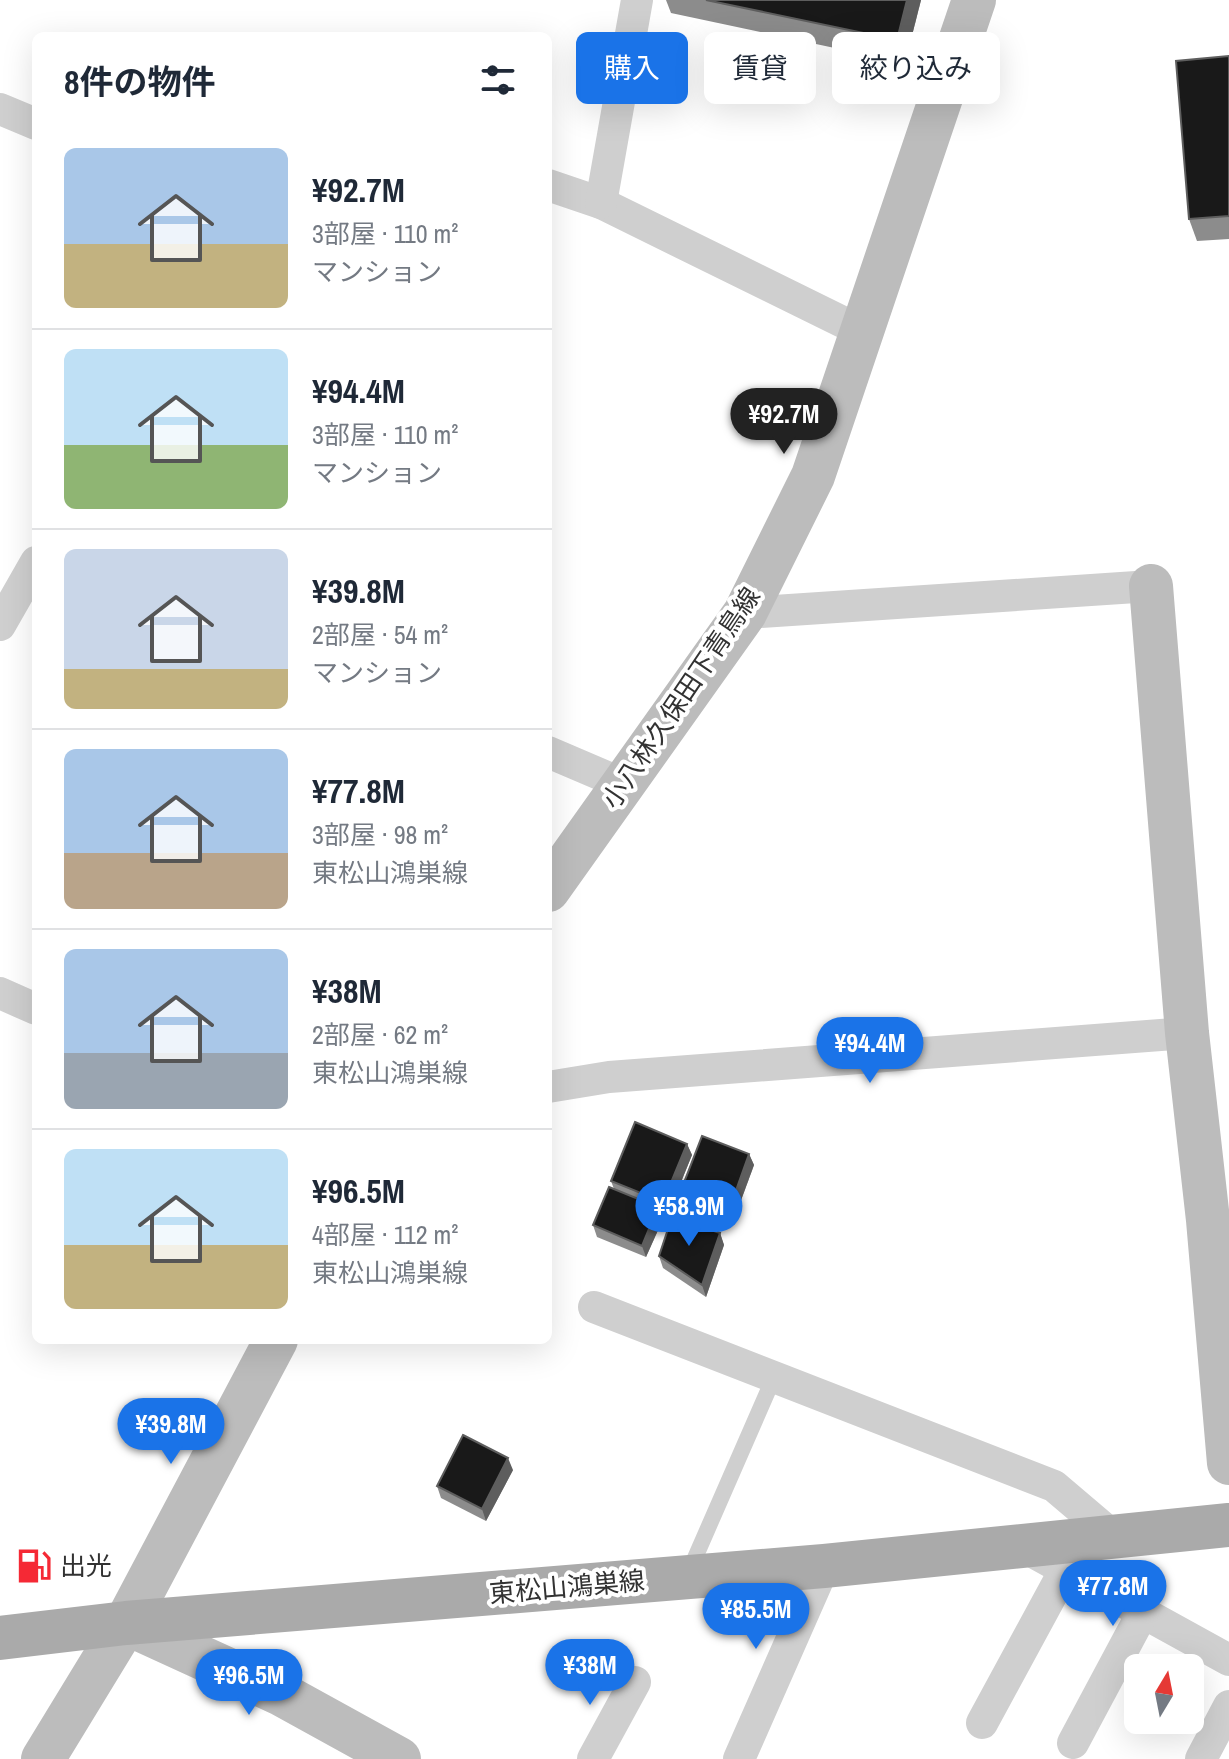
<!DOCTYPE html>
<html lang="ja">
<meta charset="utf-8">
<style>
body{margin:0;font-family:"Archivo Narrow","Noto Sans JP",sans-serif;background:#f2f2f3;color:#1f2937;height:100vh;display:flex;flex-direction:column;font-size:30px;white-space:nowrap}
*{box-sizing:border-box;margin:0}
p{font-size:26px;color:#747a83}
.icon{flex:none;width:44px;height:44px;fill:none;stroke:currentColor;stroke-width:2;stroke-linecap:round;stroke-linejoin:round}
.map{position:relative;flex:1;overflow:hidden}
.side{position:absolute;left:32px;top:32px;width:520px;height:1312px;display:flex;flex-direction:column;background:#fff;border-radius:12px;box-shadow:0 8px 32px #0002}
.side>*{flex:none}
.top-card{position:absolute;left:576px;top:32px;width:532px;height:72px;display:flex;gap:16px}
.needle{width:52px;rotate:10deg}
.tools{position:absolute;left:1124px;top:1654px;display:grid;gap:16px}
.tools a{display:grid;place-items:center;width:80px;height:80px;border-radius:12px;background:#fff;box-shadow:0 8px 32px #0002;font-size:40px}
.price{position:absolute;translate:-50% -68px;padding:0 18px;border-radius:28px;background:#1a73e8;color:#fff;font-size:26px;line-height:52px;filter:drop-shadow(0 2px 4px #0008)}
.price::after{content:'';position:absolute;left:50%;top:48px;width:24px;height:18px;margin-left:-12px;background:inherit;clip-path:polygon(0 0,100% 0,50% 100%)}
.price.current{background:#222;color:#fff}
ul{padding:0;list-style:none}
li{display:flex;align-items:center;gap:24px;height:200px;padding:0 32px}
li+li{border-top:2px solid #e0e1e3}
li span{display:grid;place-items:center;flex:none;width:224px;height:160px;border-radius:12px;color:#555}
li>.icon{margin-inline-start:auto}
span .icon{width:96px;height:96px;fill:#fffc;stroke-width:1}
li b{font-size:34px}
h2{display:flex;justify-content:space-between;align-items:center;height:96px;padding:0 32px;font-size:34px}
.chip{padding:0 28px;border-radius:12px;background:#fff;box-shadow:0 8px 32px #0002;font-size:28px;line-height:72px}
.chip.current{background:#1a73e8;color:#fff}
.map>svg:first-child{display:block}
</style>
<div class="map">
<svg width="1229" height="1759" viewBox="0 0 1229 1759">
<rect width="100%" height="100%" fill="#fff"/>
<g fill="none" stroke-linecap="round" stroke-linejoin="round">
<path stroke="#cfcfcf" stroke-width="16" d="M 688,1574 L 774,1377"/>
<g stroke="#cfcfcf" stroke-width="32">
<path d="M 0,109 L 36,124"/>
<path d="M 548,185 L 601,203 L 863,332"/>
<path d="M 601,203 L 637,0"/>
<path d="M 745,613 L 1151,586"/>
<path d="M 0,625 L 36,562"/>
<path d="M 548,752 L 623,784"/>
<path d="M 0,993 L 36,1009"/>
<path d="M 548,1087 L 609,1077 L 1187,1033"/>
<path d="M 594,1307 L 1054,1486 L 1114,1537"/>
<path d="M 1024,1547 L 1229,1660"/>
<path d="M 982,1723 L 1065,1570"/>
<path d="M 1073,1743 L 1143,1612"/>
<path d="M 593,1759 L 635,1682"/>
<path d="M 739,1759 L 824,1566"/>
<path d="M 1201,1759 L 1229,1706"/>
</g>
<g stroke="#bcbcbc" stroke-width="44">
<path d="M 1151,586 L 1187,1033 L 1208,1220 L 1229,1463"/>
<path d="M 548,890 L 745,613 L 813,476 L 974,0"/>
<path d="M 126,1623 L 281,1694 L 399,1759"/>
<path d="M 43,1759 L 126,1623 L 276,1340"/>
</g>
<path stroke="#aaa" stroke-width="44" d="M 0,1638 L 126,1623 L 824,1566 L 1229,1525"/>
</g>
<g fill="#8c8c8c">
<path d="M 666,0 L 921,0 L 905,63 L 671,13 Z"/>
<path d="M 1229,56 L 1229,239 L 1197,241 L 1189,219 Z"/>
<path d="M 687,1144 L 692,1155 L 668,1214 L 660,1211 L 663,1219 L 646,1257 L 597,1237 L 593,1225 L 614,1189 L 611,1181 Z"/>
<path d="M 749,1154 L 754,1165 L 733,1222 L 685,1204 L 680,1193 Z"/>
<path d="M 720,1233 L 724,1245 L 706,1297 L 663,1268 L 659,1256 Z"/>
<path d="M 513,1470 L 486,1521 L 441,1498 L 437,1486 Z"/>
</g>
<g fill="#5e5e5e">
<path d="M 907,0 L 921,0 L 905,63 L 897,40 Z"/>
<path d="M 687,1144 L 692,1155 L 668,1214 L 663,1202 Z"/>
<path d="M 749,1154 L 754,1165 L 733,1222 L 729,1210 Z"/>
<path d="M 658,1207 L 663,1219 L 646,1257 L 642,1246 Z"/>
<path d="M 720,1233 L 724,1245 L 706,1297 L 702,1285 Z"/>
<path d="M 508,1458 L 513,1470 L 486,1521 L 482,1509 Z"/>
</g>
<g fill="#191919" stroke="#5e5e5e" stroke-width="2">
<path d="M 706,0 L 907,0 L 897,40 Z"/>
<path d="M 1229,56 L 1229,216 L 1189,219 L 1176,61 Z"/>
<path d="M 635,1122 L 687,1144 L 663,1202 L 611,1181 Z"/>
<path d="M 702,1136 L 749,1154 L 729,1210 L 680,1193 Z"/>
<path d="M 609,1187 L 658,1207 L 642,1246 L 593,1225 Z"/>
<path d="M 672,1217 L 720,1233 L 702,1285 L 659,1256 Z"/>
<path d="M 463,1435 L 508,1458 L 482,1509 L 437,1486 Z"/>
</g>
<defs>
<g id="fuel-bare" transform="scale(2.76)"><path d="M-5.5-6h7V0h2V4h1.3V-2.5L3-4.5l.8-.8L6-3V5H2.5V1h-1V6h-7ZM-4.2-4.7v3.2H.2V-4.7Z" fill="#f52935" stroke="#fff" stroke-width="2.5" paint-order="stroke"/></g>
</defs>
<g fill-rule="evenodd">
<use href="#fuel-bare" x="34" y="1566"/>
</g>
<g text-anchor="middle" stroke-width="8" stroke-linejoin="round" paint-order="stroke">
<g font-size="26" fill="#323232" stroke="#fff">
<text transform="translate(681 698) rotate(-56)" y="9">小八林久保田下青鳥線</text>
<text transform="translate(567 1587) rotate(-5)" y="9">東松山鴻巣線</text>
</g>
<g font-size="26" fill="#323232" stroke="#fff" text-anchor="start">
<text x="60" y="1575">出光</text>
</g>
</g>
</svg>
<div class="tools">
<a><svg class="needle" viewBox="-14 -14 28 28"><path d="M0-13l5 13h-10z" fill="#e53935"/><path d="M0 13l5-13h-10z" fill="#747a83"/></svg></a>
</div>
<b class="price current" style="left:784px;top:456px">¥92.7M</b>
<b class="price" style="left:870px;top:1085px">¥94.4M</b>
<b class="price" style="left:689px;top:1248px">¥58.9M</b>
<b class="price" style="left:171px;top:1466px">¥39.8M</b>
<b class="price" style="left:1113px;top:1628px">¥77.8M</b>
<b class="price" style="left:756px;top:1651px">¥85.5M</b>
<b class="price" style="left:590px;top:1707px">¥38M</b>
<b class="price" style="left:249px;top:1717px">¥96.5M</b>
<div class="top-card">
<a class="chip current">購入</a>
<a class="chip">賃貸</a>
<a class="chip">絞り込み</a>
</div>
<section class="side">
<h2>8件の物件<svg class="icon" aria-label="filters" viewBox="0 0 24 24"><path d="M4 7h16M4 17h16"/><circle cx="9" cy="7" r="2"/><circle cx="15" cy="17" r="2"/></svg></h2>
<ul>
<li><span style="background:linear-gradient(#a9c7e8 60%,#c2b280 0)"><svg class="icon" aria-label="home" viewBox="0 0 24 24"><path d="M3 11l9-7 9 7M6 9v11h12V9"/></svg></span><div><b>¥92.7M</b><p>3部屋 · 110 m²</p><p>マンション</p></div></li>
<li><span style="background:linear-gradient(#bfe0f5 60%,#8fb573 0)"><svg class="icon" aria-label="home" viewBox="0 0 24 24"><path d="M3 11l9-7 9 7M6 9v11h12V9"/></svg></span><div><b>¥94.4M</b><p>3部屋 · 110 m²</p><p>マンション</p></div></li>
<li><span style="background:linear-gradient(#c9d6e8 75%,#c2b280 0)"><svg class="icon" aria-label="home" viewBox="0 0 24 24"><path d="M3 11l9-7 9 7M6 9v11h12V9"/></svg></span><div><b>¥39.8M</b><p>2部屋 · 54 m²</p><p>マンション</p></div></li>
<li><span style="background:linear-gradient(#a9c7e8 65%,#b9a48a 0)"><svg class="icon" aria-label="home" viewBox="0 0 24 24"><path d="M3 11l9-7 9 7M6 9v11h12V9"/></svg></span><div><b>¥77.8M</b><p>3部屋 · 98 m²</p><p>東松山鴻巣線</p></div></li>
<li><span style="background:linear-gradient(#a9c7e8 65%,#9aa5b1 0)"><svg class="icon" aria-label="home" viewBox="0 0 24 24"><path d="M3 11l9-7 9 7M6 9v11h12V9"/></svg></span><div><b>¥38M</b><p>2部屋 · 62 m²</p><p>東松山鴻巣線</p></div></li>
<li><span style="background:linear-gradient(#bfe0f5 60%,#c2b280 0)"><svg class="icon" aria-label="home" viewBox="0 0 24 24"><path d="M3 11l9-7 9 7M6 9v11h12V9"/></svg></span><div><b>¥96.5M</b><p>4部屋 · 112 m²</p><p>東松山鴻巣線</p></div></li>
</ul>
</section>
</div>
